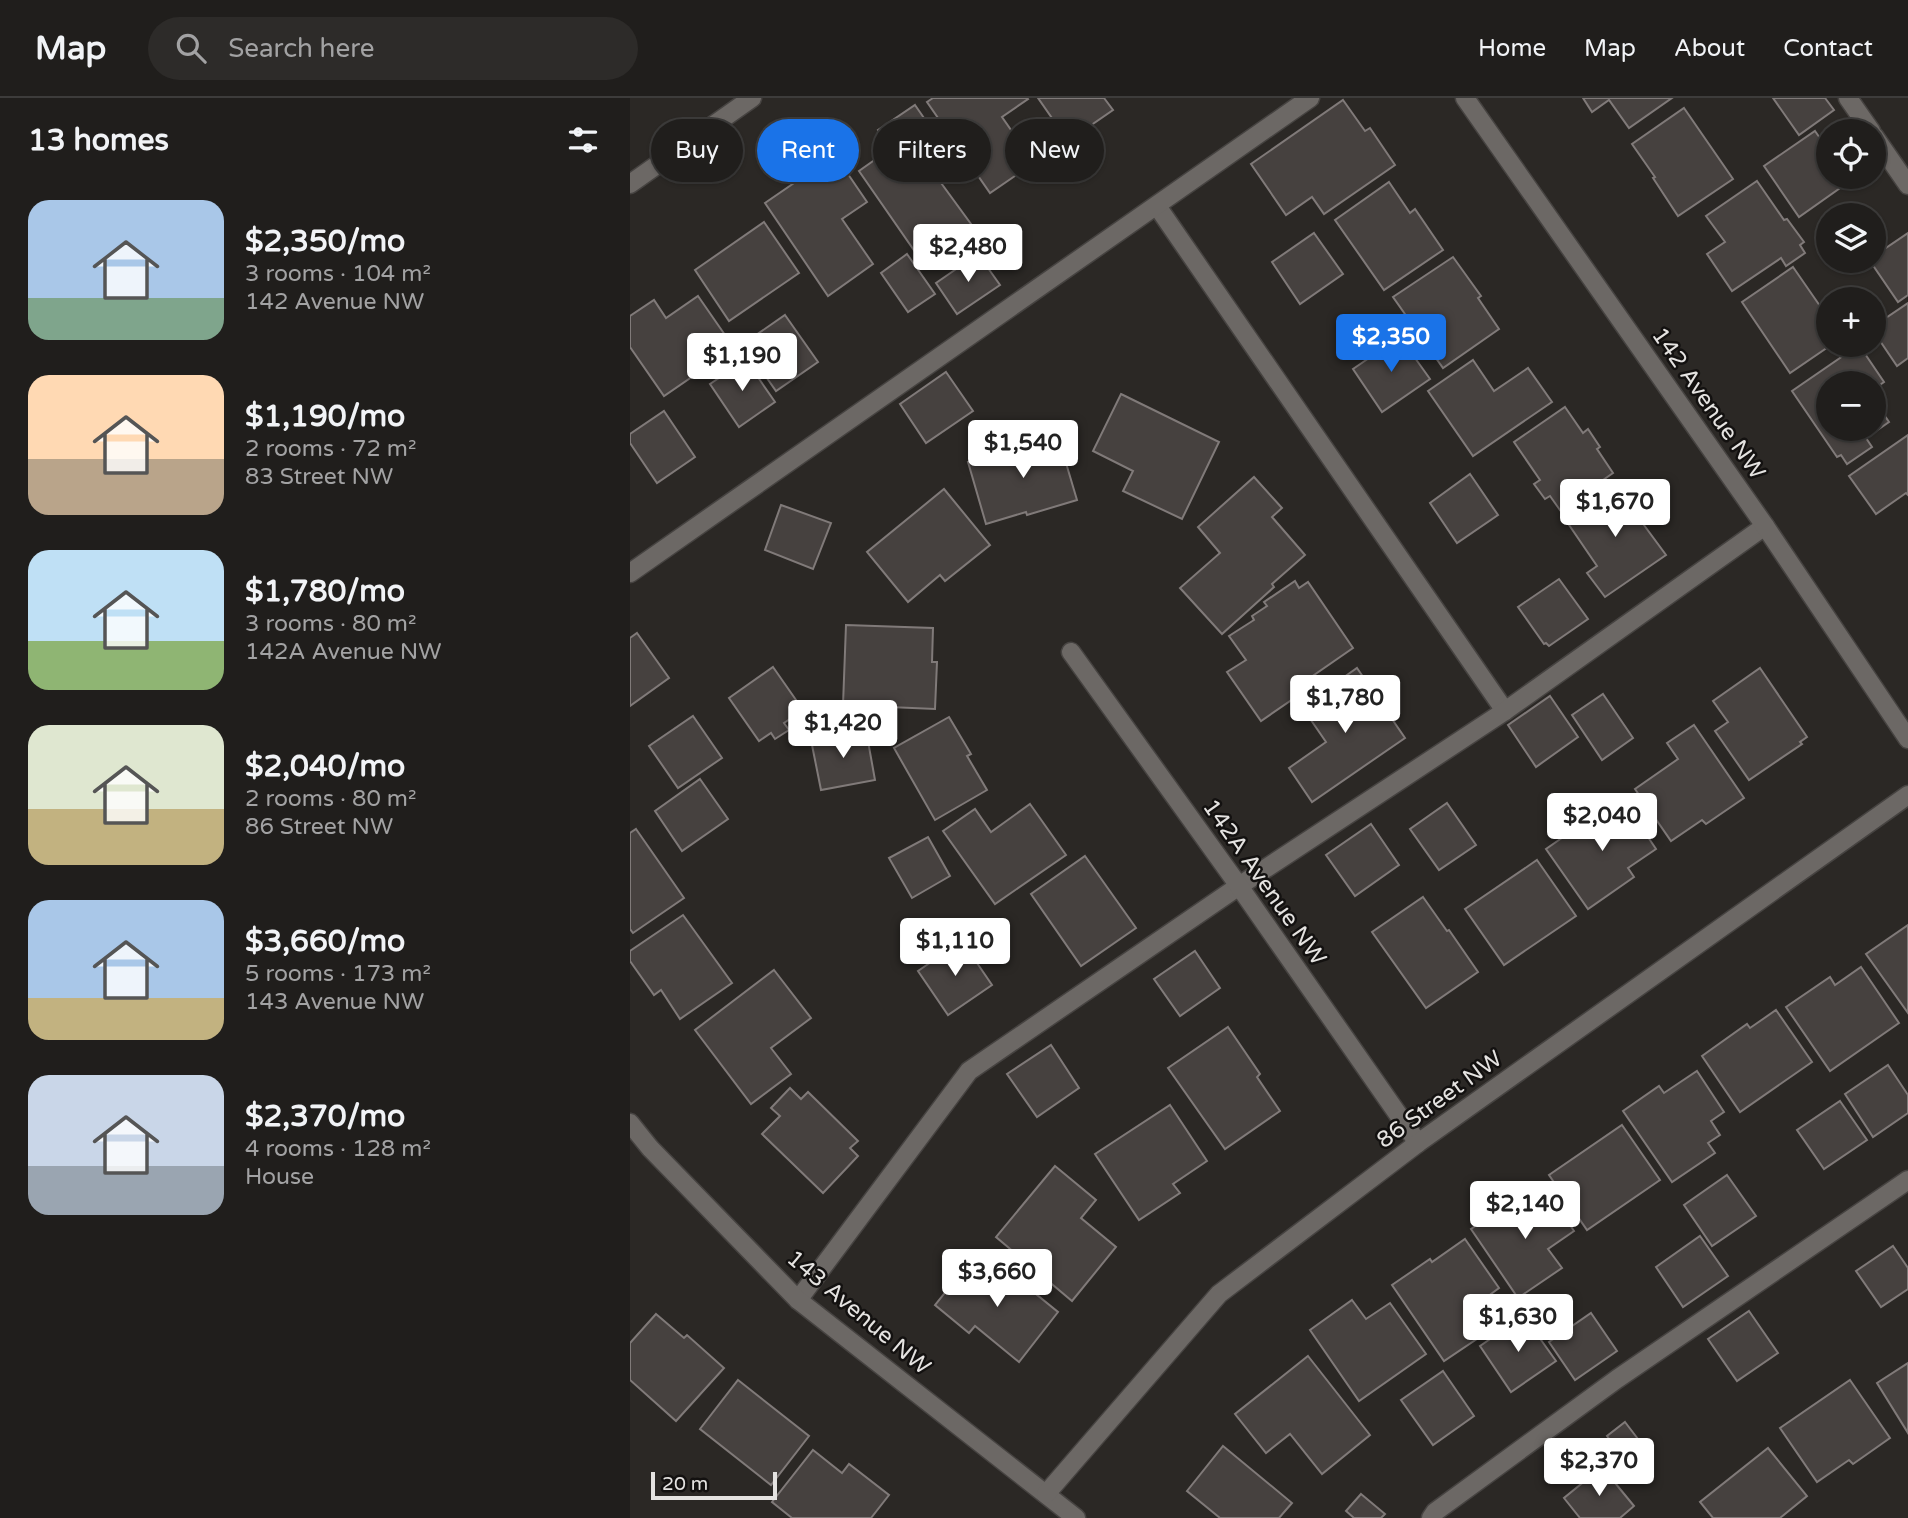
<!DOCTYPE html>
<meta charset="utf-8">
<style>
body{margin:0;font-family:"Varela Round",sans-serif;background:#2d2b29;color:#f1f3f6;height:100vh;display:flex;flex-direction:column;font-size:26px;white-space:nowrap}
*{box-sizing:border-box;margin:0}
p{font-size:23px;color:#a2a2a3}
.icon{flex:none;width:38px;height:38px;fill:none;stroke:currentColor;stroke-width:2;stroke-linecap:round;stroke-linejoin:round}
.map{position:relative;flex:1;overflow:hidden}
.panel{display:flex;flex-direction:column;background:#201e1c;width:630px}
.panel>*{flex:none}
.hud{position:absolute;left:21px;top:21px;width:665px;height:63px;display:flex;gap:14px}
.buttons{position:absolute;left:1186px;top:21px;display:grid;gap:14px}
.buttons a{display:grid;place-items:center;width:70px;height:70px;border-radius:50%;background:#201e1c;box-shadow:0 2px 5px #0004,0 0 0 2px #3d3c3b;font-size:35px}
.scale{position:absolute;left:21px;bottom:18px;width:126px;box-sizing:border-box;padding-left:7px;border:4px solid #e5e3e1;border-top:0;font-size:19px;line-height:24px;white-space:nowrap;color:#e5e3e1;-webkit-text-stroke:5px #131110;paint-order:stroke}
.price{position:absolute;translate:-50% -60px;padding:0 16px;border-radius:7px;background:#fff;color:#222;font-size:23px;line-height:46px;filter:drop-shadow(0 2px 4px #0008)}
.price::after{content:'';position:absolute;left:50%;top:42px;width:21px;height:16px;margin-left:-10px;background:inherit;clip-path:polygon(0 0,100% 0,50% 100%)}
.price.selected{background:#1a73e8;color:#fff}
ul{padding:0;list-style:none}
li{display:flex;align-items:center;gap:21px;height:175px;padding:0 28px}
li span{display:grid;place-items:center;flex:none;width:196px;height:140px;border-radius:21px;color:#555}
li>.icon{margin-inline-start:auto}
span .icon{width:84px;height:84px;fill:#fffc;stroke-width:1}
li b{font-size:30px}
h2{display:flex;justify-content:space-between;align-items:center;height:84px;padding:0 28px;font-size:30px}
.chip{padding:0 24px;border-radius:32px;background:#201e1c;box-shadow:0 2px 5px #0004,0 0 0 2px #3d3c3b;font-size:24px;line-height:63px}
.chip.selected{background:#1a73e8;color:#fff}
header{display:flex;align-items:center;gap:42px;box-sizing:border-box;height:98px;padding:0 35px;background:#201e1c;border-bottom:2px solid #3d3c3b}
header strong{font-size:33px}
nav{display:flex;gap:38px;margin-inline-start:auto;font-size:24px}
.search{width:490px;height:63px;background:#2d2b29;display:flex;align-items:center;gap:18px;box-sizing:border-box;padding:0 24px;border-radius:38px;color:#a2a2a3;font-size:26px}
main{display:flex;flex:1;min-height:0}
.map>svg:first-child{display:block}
</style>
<header>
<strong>Map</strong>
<div class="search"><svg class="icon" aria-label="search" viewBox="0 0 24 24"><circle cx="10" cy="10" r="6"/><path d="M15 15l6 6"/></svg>Search here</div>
<nav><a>Home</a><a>Map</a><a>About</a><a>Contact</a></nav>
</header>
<main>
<section class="panel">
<h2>13 homes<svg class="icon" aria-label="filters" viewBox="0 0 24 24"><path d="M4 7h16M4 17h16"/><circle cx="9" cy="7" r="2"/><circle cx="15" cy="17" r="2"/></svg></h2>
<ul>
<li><span style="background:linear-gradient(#a9c7e8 70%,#7fa58c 0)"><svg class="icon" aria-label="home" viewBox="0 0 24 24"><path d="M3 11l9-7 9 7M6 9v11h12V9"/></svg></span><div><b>$2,350/mo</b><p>3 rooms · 104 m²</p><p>142 Avenue NW</p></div></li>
<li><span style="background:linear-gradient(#ffd9b3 60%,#b9a48a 0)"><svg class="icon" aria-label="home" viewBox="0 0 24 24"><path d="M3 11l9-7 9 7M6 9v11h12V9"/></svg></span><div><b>$1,190/mo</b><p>2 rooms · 72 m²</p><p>83 Street NW</p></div></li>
<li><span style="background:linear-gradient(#bfe0f5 65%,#8fb573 0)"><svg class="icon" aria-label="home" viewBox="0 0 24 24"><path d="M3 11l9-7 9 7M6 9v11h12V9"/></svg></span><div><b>$1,780/mo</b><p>3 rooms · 80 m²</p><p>142A Avenue NW</p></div></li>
<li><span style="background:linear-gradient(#dfe7d0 60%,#c2b280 0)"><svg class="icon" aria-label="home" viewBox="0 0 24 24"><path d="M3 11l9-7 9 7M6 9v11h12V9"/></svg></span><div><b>$2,040/mo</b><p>2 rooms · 80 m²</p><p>86 Street NW</p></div></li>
<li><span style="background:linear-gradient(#a9c7e8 70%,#c2b280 0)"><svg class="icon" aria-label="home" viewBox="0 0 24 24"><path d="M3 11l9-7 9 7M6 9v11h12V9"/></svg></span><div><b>$3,660/mo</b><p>5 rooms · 173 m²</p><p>143 Avenue NW</p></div></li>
<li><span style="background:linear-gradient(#c9d6e8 65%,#9aa5b1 0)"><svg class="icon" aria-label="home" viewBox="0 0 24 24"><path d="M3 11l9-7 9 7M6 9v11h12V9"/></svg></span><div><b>$2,370/mo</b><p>4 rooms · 128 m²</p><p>House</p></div></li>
</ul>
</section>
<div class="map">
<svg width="1278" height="1420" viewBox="0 0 1278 1420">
<rect width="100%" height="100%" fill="#2b2825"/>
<g fill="#46413f" stroke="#807a79" stroke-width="2">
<path d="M 303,0 L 397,0 L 398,1 L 372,19 L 404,65 L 360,95 L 297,4 Z"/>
<path d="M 408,0 L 474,0 L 483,12 L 438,43 Z"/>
<path d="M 953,0 L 1042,0 L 999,30 L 979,2 L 962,14 Z"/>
<path d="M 1143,0 L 1195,0 L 1204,12 L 1169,37 Z"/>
<path d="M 713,2 L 735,33 L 740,30 L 765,67 L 694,116 L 682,99 L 656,117 L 621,66 Z"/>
<path d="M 285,7 L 325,65 L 306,78 L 341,126 L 290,161 L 229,73 L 260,51 L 248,32 Z"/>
<path d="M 1054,10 L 1103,81 L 1048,118 L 1023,80 L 1025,79 L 1002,46 Z"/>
<path d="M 1185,33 L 1199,53 L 1199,79 L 1217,79 L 1220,83 L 1169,119 L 1134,68 Z"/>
<path d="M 205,57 L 237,104 L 212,121 L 243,166 L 198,198 L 135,105 Z"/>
<path d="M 1127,83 L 1154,122 L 1157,121 L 1174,144 L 1170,147 L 1175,155 L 1156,168 L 1151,160 L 1102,193 L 1077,156 L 1095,144 L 1076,118 Z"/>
<path d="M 759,84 L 780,115 L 785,111 L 813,152 L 754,192 L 705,122 Z"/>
<path d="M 134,124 L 169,175 L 99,223 L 65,172 Z"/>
<path d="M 684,135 L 713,176 L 670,206 L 642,164 Z"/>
<path d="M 1278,135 L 1278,197 L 1268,204 L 1240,163 L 1244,163 L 1244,158 Z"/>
<path d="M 277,156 L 305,196 L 278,214 L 251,175 Z"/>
<path d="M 348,156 L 370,187 L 327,216 L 306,185 Z"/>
<path d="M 823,159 L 851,198 L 848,200 L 869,231 L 813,270 L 763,199 Z"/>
<path d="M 1163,169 L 1199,221 L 1199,247 L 1201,247 L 1160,275 L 1112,204 Z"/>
<path d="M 68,198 L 104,250 L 34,298 L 0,249 L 0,218 L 24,202 L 36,220 Z"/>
<path d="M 1278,205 L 1278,260 L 1267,268 L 1244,234 L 1244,228 Z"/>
<path d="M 155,217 L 188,264 L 146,293 L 113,246 Z"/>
<path d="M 770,239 L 800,281 L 752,314 L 723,271 Z"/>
<path d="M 1229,247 L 1254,284 L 1244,291 L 1244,285 L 1199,285 L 1199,331 L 1244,331 L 1244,302 L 1259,324 L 1236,340 L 1242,349 L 1217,366 L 1211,357 L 1207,359 L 1162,293 Z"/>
<path d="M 116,262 L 145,304 L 109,329 L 80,286 Z"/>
<path d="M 843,262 L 864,293 L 898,270 L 922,304 L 843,358 L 798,293 Z"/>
<path d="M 316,274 L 343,313 L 296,345 L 270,306 Z"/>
<path d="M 491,296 L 589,344 L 552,421 L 493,393 L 503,373 L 463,353 Z"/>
<path d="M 935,309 L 953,335 L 958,331 L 970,349 L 967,351 L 983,375 L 930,412 L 920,398 L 915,401 L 904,386 L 910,382 L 884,344 Z"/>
<path d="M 34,313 L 65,359 L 27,385 L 0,345 L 0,336 Z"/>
<path d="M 1278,337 L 1278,397 L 1276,395 L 1246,416 L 1219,378 Z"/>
<path d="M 428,338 L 447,402 L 397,417 L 396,414 L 356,426 L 338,364 Z"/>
<path d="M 840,376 L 868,417 L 827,445 L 800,405 Z"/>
<path d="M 624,379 L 652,410 L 642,419 L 675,457 L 642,486 L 644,489 L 592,536 L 550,490 L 590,455 L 568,429 Z"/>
<path d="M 988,385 L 1014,421 L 1011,423 L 1036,457 L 975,499 L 957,475 L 967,468 L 935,421 Z"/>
<path d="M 314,391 L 360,447 L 315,483 L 310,477 L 278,504 L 237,454 Z"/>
<path d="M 151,407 L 201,425 L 183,471 L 135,452 Z"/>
<path d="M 929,481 L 958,521 L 919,548 L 916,545 L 914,546 L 888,509 Z"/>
<path d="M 665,483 L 669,490 L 678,484 L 723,550 L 674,584 L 679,590 L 631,623 L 597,574 L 616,562 L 599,538 L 624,522 L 622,518 L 637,508 L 634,504 Z"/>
<path d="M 216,527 L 303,530 L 302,564 L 307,564 L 305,611 L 213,607 Z"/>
<path d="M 7,535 L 39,580 L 0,608 L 0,540 Z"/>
<path d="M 143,569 L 173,612 L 154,625 L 159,632 L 145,641 L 141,635 L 129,643 L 99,600 Z"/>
<path d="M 727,570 L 775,640 L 682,704 L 659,670 L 696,644 L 672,609 Z"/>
<path d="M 1130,570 L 1177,639 L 1170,644 L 1172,646 L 1119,682 L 1085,633 L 1098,624 L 1083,603 Z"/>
<path d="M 973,596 L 1003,640 L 972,662 L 942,617 Z"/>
<path d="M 920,598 L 948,639 L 906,669 L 878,627 Z"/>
<path d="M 63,618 L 92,660 L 48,690 L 19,648 Z"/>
<path d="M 319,619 L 341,656 L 337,658 L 357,692 L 305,722 L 264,650 Z"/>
<path d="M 1064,627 L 1114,700 L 1076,726 L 1072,722 L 1041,743 L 1005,691 L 1048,661 L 1037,645 Z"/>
<path d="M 236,632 L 245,682 L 191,692 L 181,642 Z"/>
<path d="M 70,681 L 98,721 L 52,753 L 25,713 Z"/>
<path d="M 991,699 L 1026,751 L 998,770 L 1004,779 L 958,811 L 916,751 Z"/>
<path d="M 817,705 L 846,747 L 809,772 L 780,731 Z"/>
<path d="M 400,706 L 436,757 L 365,806 L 313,733 L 345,711 L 361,734 Z"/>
<path d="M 741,726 L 769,767 L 725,798 L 696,757 Z"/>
<path d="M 6,731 L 54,800 L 3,835 L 0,831 L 0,735 Z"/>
<path d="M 298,739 L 320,778 L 282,800 L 259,760 Z"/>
<path d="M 455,758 L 506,830 L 451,868 L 401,796 Z"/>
<path d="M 907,762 L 946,818 L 874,867 L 835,811 Z"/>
<path d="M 793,799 L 817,833 L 819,832 L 848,874 L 796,910 L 742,834 Z"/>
<path d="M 53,817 L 102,885 L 50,921 L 31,892 L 24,897 L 0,863 L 0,853 Z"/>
<path d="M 1278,827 L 1278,915 L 1236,856 Z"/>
<path d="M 332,843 L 362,887 L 318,917 L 288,873 Z"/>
<path d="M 565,853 L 590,890 L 550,918 L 524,881 Z"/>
<path d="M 1231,869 L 1269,925 L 1200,973 L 1156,909 L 1200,879 L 1205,887 Z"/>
<path d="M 144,872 L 181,920 L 141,950 L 161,976 L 121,1006 L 65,932 Z"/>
<path d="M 1146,912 L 1182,964 L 1110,1014 L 1072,958 L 1117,926 L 1120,930 Z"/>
<path d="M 598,929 L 630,976 L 627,979 L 650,1013 L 595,1051 L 538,970 Z"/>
<path d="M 421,947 L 449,990 L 407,1019 L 377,976 Z"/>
<path d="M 1258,967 L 1278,997 L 1278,1015 L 1243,1039 L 1215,996 Z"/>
<path d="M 1067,973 L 1094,1014 L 1081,1023 L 1090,1037 L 1078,1045 L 1085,1055 L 1042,1084 L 993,1013 L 1029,988 L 1034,995 Z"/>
<path d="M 160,990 L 171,1001 L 178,994 L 228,1043 L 220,1050 L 228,1058 L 193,1095 L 132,1036 L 150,1018 L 141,1010 Z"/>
<path d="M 1210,1003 L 1237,1042 L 1194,1071 L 1167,1032 Z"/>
<path d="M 540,1007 L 577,1063 L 543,1086 L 550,1095 L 509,1122 L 465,1056 Z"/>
<path d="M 992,1027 L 1030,1082 L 957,1132 L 919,1077 Z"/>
<path d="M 425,1068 L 466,1102 L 451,1120 L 486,1149 L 442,1203 L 366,1139 Z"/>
<path d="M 1097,1077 L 1126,1118 L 1082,1148 L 1054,1107 Z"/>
<path d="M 915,1090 L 944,1133 L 918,1151 L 932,1170 L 888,1200 L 841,1131 L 879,1105 L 883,1112 Z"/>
<path d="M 1070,1138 L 1098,1178 L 1053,1209 L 1026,1169 Z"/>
<path d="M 835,1141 L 869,1190 L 861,1196 L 878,1220 L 814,1263 L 762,1187 L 800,1161 L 802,1164 Z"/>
<path d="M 1263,1148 L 1278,1170 L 1278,1191 L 1251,1209 L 1226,1173 Z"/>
<path d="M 342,1161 L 372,1186 L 380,1175 L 428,1214 L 389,1264 L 345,1228 L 339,1235 L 305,1207 Z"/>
<path d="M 722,1202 L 736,1221 L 760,1205 L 796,1256 L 729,1303 L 680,1232 Z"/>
<path d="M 1119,1213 L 1148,1255 L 1107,1283 L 1078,1241 Z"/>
<path d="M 961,1215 L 987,1253 L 945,1282 L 919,1244 Z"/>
<path d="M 26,1216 L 54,1240 L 57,1237 L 94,1270 L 46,1323 L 0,1282 L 0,1245 Z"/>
<path d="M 894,1218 L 926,1263 L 881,1294 L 850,1248 Z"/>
<path d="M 678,1258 L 740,1337 L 692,1376 L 660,1336 L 636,1355 L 605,1316 Z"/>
<path d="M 1278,1265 L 1278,1335 L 1247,1285 Z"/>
<path d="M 813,1273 L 844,1318 L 803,1347 L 771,1302 Z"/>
<path d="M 108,1282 L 179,1338 L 141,1387 L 70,1331 Z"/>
<path d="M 1220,1282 L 1260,1340 L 1223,1366 L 1219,1362 L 1187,1384 L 1150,1330 Z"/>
<path d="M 995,1324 L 1011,1345 L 992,1359 L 977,1338 Z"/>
<path d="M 593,1348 L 662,1405 L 649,1420 L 590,1420 L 557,1393 Z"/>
<path d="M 1138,1350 L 1177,1398 L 1150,1420 L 1083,1420 L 1070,1404 Z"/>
<path d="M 183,1352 L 212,1375 L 219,1366 L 259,1397 L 241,1420 L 162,1420 L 142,1404 Z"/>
<path d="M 972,1369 L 1004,1408 L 990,1420 L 950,1420 L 934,1400 Z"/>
<path d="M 731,1396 L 755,1416 L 751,1420 L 724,1420 L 716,1413 Z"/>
</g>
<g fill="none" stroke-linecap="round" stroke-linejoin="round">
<g stroke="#464341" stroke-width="21">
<g id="service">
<path d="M 1218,0 L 1241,33"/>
<path d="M 1244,38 L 1278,87"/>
<path d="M 527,108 L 875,613"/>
<path d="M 0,475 L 680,0"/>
<path d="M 168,1202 L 339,973 L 609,788 L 875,613 L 1135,428"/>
<path d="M 801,1420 L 805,1414 L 987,1281 L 1278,1082"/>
</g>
</g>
<g stroke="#464341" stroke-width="21">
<g id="minor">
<path d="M 835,0 L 1135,428 L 1278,641"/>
<path d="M 0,86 L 122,0"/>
<path d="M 441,554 L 609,788 L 788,1045"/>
<path d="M 0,1025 L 20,1050 L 168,1202 L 446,1420"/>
<path d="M 416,1396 L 589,1196 L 788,1045 L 1278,697"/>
</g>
</g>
<use href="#service" stroke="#6c6865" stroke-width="18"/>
<use href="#minor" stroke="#6c6865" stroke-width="18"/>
</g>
<g text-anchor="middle" stroke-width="5" stroke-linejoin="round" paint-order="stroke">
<g font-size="23" fill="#e5e3e1" stroke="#131110">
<text transform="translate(1079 305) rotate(55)" y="8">142 Avenue NW</text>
<text transform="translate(635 784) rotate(55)" y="8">142A Avenue NW</text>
<text transform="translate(809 1001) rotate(-36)" y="8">86 Street NW</text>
<text transform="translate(229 1214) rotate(40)" y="8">143 Avenue NW</text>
</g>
</g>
</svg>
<div class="buttons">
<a><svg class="icon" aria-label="locate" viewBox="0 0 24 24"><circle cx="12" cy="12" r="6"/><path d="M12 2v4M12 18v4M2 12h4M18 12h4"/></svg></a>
<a><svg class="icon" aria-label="layers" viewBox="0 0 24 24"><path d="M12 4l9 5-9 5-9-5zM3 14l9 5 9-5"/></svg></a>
<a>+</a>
<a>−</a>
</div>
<div class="scale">20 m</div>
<b class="price" style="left:338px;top:186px">$2,480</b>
<b class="price selected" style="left:761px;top:276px">$2,350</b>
<b class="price" style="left:112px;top:295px">$1,190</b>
<b class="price" style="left:393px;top:382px">$1,540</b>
<b class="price" style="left:985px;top:441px">$1,670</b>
<b class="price" style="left:715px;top:637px">$1,780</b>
<b class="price" style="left:213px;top:662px">$1,420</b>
<b class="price" style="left:972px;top:755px">$2,040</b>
<b class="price" style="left:325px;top:880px">$1,110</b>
<b class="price" style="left:895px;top:1143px">$2,140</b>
<b class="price" style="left:367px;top:1211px">$3,660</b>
<b class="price" style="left:888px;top:1256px">$1,630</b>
<b class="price" style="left:969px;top:1400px">$2,370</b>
<div class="hud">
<a class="chip">Buy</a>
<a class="chip selected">Rent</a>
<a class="chip">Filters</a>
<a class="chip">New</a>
</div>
</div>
</main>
